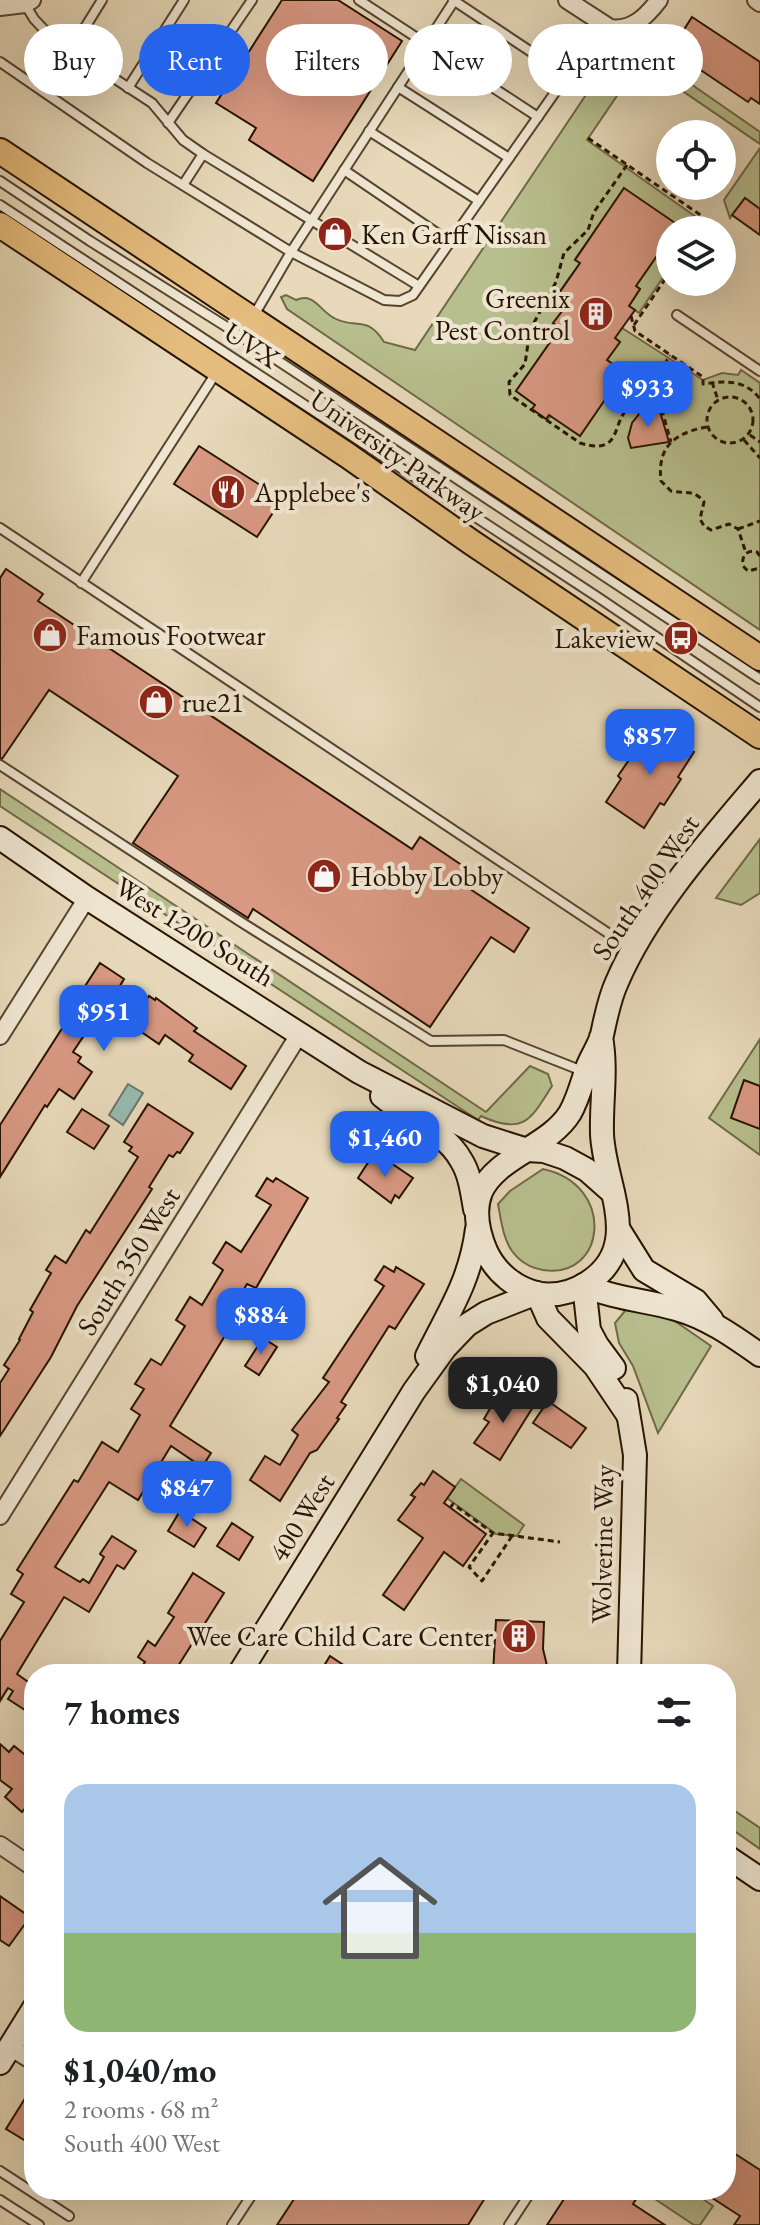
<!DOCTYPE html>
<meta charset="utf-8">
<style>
body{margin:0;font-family:"EB Garamond",serif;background:#f2f2f2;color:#202124;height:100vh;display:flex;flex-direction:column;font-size:30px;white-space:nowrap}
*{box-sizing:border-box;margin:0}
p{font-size:26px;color:#757577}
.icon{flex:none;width:44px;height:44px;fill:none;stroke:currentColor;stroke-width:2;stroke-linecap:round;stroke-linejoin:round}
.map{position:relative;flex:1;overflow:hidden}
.details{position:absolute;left:24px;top:1664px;width:712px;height:536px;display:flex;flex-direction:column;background:#fff;border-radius:32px;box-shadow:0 8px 32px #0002}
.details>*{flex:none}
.banner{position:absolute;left:24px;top:24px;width:712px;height:72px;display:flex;gap:16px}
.fabs{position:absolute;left:656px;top:120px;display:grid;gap:16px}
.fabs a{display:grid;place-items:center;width:80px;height:80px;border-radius:50%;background:#fff;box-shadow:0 8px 32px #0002;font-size:40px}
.price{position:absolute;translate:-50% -68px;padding:0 18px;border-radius:16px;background:#2563eb;color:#fff;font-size:26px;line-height:52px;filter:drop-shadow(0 2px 4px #0008)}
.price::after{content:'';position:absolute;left:50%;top:48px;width:24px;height:18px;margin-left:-12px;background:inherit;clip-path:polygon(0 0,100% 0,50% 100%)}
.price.current{background:#222;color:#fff}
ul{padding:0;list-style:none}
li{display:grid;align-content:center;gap:16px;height:424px;padding:0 40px}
li span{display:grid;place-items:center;height:248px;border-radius:24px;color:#555}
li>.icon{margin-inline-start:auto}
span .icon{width:144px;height:144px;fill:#fffc;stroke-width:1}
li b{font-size:34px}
h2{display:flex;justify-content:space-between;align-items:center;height:96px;padding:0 40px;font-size:34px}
.pill{padding:0 28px;border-radius:36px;background:#fff;box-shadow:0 8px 32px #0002;font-size:28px;line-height:72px}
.pill.current{background:#2563eb;color:#fff}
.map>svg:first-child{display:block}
</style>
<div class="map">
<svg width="760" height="2225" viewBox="0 0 760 2225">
<rect width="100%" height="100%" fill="#e7d9ba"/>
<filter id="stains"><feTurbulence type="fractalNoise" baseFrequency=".0025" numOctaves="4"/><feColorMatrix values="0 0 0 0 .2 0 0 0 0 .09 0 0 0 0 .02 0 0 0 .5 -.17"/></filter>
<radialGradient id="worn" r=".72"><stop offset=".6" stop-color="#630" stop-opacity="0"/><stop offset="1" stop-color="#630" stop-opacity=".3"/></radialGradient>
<g fill="#b8bf8e" stroke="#706948" stroke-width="2">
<path d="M 639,48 L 760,132 L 760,144 L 640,62 L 587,140 L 699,219 L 700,223 L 695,230 L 675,230 L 678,225 L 624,189 L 575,259 L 580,263 L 555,298 L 566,306 L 554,323 L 560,328 L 516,391 L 535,405 L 532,409 L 547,419 L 624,372 L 607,360 L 620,342 L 612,336 L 619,326 L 703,380 L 722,373 L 738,375 L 741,370 L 760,383 L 760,630 L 287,309 L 281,297 L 286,295 L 296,300 C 314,292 319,310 334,318 C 355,330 367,314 384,342 L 415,350 L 616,50 Z"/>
<path d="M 760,148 L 760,209 L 745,198 L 730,218 L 724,200 Z"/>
<path d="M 670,237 L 670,267 L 639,313 L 629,306 L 640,289 L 636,286 Z"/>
<path d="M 0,789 L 486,1112 L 530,1066 L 548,1074 L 552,1086 C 531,1119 524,1136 481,1116 L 478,1120 L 0,806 Z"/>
<path d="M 760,839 L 760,893 L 741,905 L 716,898 Z"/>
<path d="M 760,1039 L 760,1155 L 709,1118 Z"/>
<path d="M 543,1169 C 617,1185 606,1280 543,1270 C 531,1268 520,1262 512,1251 C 503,1238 501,1220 498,1204 L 510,1191 Z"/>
<path d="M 629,1306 L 653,1306 L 711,1346 L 658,1433 L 633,1366 L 619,1343 L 615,1323 Z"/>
<path d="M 461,1479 L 524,1525 L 517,1536 L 496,1534 L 447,1498 Z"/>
<path d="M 726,1805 L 760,1828 L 760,1849 L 726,1825 Z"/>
<path d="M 656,2190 L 690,2190 L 713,2206 L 700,2225 L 694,2225 L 652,2197 Z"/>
</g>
<path fill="#97bab0" stroke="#6a776a" stroke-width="2" d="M 128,1084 L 143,1093 L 123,1125 L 109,1115 Z"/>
<g fill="#d89882" stroke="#271301" stroke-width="2">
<path d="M 282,0 L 338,0 L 402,41 L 313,181 L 249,140 L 256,128 L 216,103 Z"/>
<path d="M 692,17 L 760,62 L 760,104 L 751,98 L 748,102 L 671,50 Z"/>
<path d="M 624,188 L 678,225 L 675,230 L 670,230 L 670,237 L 636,286 L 640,289 L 629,306 L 635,310 L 615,338 L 620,342 L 607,360 L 624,372 L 580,436 L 549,415 L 546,419 L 532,409 L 535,405 L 516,391 L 560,328 L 553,323 L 566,306 L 555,299 L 580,263 L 575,260 Z"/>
<path d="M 745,198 L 760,209 L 760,235 L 732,215 Z"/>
<path d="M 658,405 L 669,442 L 631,448 L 628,438 L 632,423 L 643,409 Z"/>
<path d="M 199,446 L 282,499 L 257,537 L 174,484 Z"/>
<path d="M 6,569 L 43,594 L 38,601 L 412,849 L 420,837 L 469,870 L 461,883 L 529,928 L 514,952 L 491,937 L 430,1027 L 253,909 L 248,918 L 133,843 L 178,776 L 49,690 L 2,759 L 0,758 L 0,578 Z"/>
<path d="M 656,726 L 694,752 L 678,777 L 681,779 L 664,805 L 660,803 L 644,828 L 606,802 L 621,779 L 618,776 L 637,748 L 640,750 Z"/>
<path d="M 100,963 L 124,979 L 117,991 L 141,1008 L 149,996 L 155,1000 L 156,998 L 197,1028 L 194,1031 L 246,1066 L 231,1089 L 189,1061 L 193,1055 L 165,1035 L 159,1044 L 108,1009 L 104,1014 L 102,1012 L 91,1029 L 89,1028 L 73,1052 L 81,1057 L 78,1062 L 92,1072 L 74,1099 L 59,1089 L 47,1107 L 45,1105 L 0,1177 L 0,1125 L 70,1016 L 80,999 L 78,997 Z"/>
<path d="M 744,1080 L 760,1086 L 760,1129 L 731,1118 Z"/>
<path d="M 148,1104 L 193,1133 L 180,1153 L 177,1152 L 173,1157 L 169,1155 L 149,1187 L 152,1189 L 77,1306 L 51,1357 L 0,1436 L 0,1383 L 9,1369 L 4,1365 L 20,1340 L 19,1339 L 33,1312 L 30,1310 L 51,1273 L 46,1270 L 55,1256 L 66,1263 L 86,1230 L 90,1233 L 138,1157 L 129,1151 L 132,1147 L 124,1142 Z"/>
<path d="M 82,1109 L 109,1126 L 94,1149 L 67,1132 Z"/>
<path d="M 371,1158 L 382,1165 L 385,1159 L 413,1178 L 399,1198 L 395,1195 L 391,1203 L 358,1178 Z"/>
<path d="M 267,1178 L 273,1182 L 276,1178 L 308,1198 L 256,1288 L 247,1284 L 232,1309 L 238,1312 L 232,1324 L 170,1426 L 211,1453 L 202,1467 L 171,1446 L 138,1500 L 109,1482 L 55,1567 L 80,1582 L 83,1579 L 89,1583 L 104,1557 L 100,1554 L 112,1536 L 136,1551 L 124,1569 L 117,1565 L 89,1612 L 64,1597 L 37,1641 L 17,1674 L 34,1686 L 34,1716 L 8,1699 L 13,1691 L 8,1688 L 0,1701 L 0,1641 L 24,1602 L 11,1594 L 23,1574 L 17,1570 L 74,1480 L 78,1482 L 102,1442 L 118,1452 L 140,1415 L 131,1409 L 144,1389 L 135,1384 L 151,1359 L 161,1365 L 185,1326 L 176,1320 L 190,1297 L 202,1305 L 223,1270 L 213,1263 L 226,1242 L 241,1252 L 271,1205 L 256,1196 Z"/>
<path d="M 384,1266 L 394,1272 L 396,1267 L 424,1284 L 395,1329 L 389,1326 L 341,1402 L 346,1405 L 337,1418 L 339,1419 L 317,1450 L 310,1453 L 280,1501 L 250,1480 L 265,1456 L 280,1465 L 297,1437 L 298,1435 L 292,1430 L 329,1382 L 323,1378 L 384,1286 L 375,1280 Z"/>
<path d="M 263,1338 L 277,1347 L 259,1375 L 245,1366 Z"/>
<path d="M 507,1391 L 533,1407 L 500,1460 L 474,1443 L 489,1422 L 484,1419 L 495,1400 L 499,1403 Z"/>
<path d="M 548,1401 L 586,1428 L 571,1448 L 533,1423 Z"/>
<path d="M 433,1471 L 455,1487 L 444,1503 L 486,1534 L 463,1566 L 444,1552 L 404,1610 L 383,1595 L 423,1538 L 398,1520 L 415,1497 L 411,1495 L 421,1483 L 424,1485 Z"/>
<path d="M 180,1511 L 206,1528 L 194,1547 L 168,1531 Z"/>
<path d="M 232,1523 L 253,1537 L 239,1560 L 217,1546 Z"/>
<path d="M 193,1573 L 224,1593 L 173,1674 L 137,1674 L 145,1662 L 138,1657 L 148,1641 L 155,1646 L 174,1617 L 168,1613 Z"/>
<path d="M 496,1620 L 544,1622 L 543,1649 L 549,1674 L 493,1674 Z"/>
<path d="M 330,1656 L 357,1674 L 319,1674 Z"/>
<path d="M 0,1744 L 9,1752 L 14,1746 L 34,1762 L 34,1770 L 27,1779 L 34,1785 L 34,1798 L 22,1812 L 5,1797 L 12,1789 L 0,1780 Z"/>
<path d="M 0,1896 L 30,1917 L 9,1946 L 0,1940 Z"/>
<path d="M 34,2084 L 34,2146 L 6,2129 Z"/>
<path d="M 726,2148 L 760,2170 L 760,2225 L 734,2225 L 740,2216 L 700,2190 L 726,2190 Z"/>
<path d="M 300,2190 L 490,2190 L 468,2225 L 277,2225 Z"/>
<path d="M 570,2190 L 642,2190 L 633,2204 L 665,2225 L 547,2225 Z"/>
</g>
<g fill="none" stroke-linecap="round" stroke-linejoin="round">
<g stroke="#57442f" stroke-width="12">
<g id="lane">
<path d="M 359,0 L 538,117"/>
<path d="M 25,4 L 34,19 L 51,37 L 152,103 L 183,140 L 203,154"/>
<path d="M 71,50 L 102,0"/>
<path d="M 0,62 L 147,163 L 291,252 L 384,300 L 400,301 L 413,295 L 563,81 L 557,69 L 453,0"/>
<path d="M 398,87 L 509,158"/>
<path d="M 128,88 L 184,0"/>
<path d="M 168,123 L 252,0"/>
<path d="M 369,131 L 479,201"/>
<path d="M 344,170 L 450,242"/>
<path d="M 0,181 L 90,241 L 230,329 L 760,679"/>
<path d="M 183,185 L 203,154 L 419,286"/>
<path d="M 0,205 L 599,598 L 760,707"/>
<path d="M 677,315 L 760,371"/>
<path d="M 253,317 L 291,252 L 454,1"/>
<path d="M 0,528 L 632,949"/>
<path d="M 81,583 L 216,373"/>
<path d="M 0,765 L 241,922 L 431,1041 L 504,1040 L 585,1072"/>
<path d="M 0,2171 L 69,2216"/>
<path d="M 0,2200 L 39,2225"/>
<path d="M 232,2225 L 255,2190"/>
<path d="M 509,2225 L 532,2190"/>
</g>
</g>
<g stroke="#57442f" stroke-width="20">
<g id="street">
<path d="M 567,0 L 610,28 C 632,31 646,17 659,0"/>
<path d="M 756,0 L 760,3"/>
<path d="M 0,7 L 25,4 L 32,0"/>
<path d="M 0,1036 L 87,898"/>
<path d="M 0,1516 L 300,1033"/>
<path d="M 0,1845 L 34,1868"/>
<path d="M 10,2047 L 34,2062"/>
</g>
</g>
<g stroke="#271301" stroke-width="26">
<g id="secondary">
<path d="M 0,838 L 87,898 L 359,1072 L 483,1136 L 527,1150 L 544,1151 L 565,1158 L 587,1170 L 613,1193"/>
<path d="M 601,1037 C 607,1070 601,1101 602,1134 C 604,1185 645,1247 587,1283 C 573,1292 556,1296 540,1294 C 516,1289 496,1273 486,1251 C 478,1232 473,1212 481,1192 C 496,1157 549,1147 570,1113 C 578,1099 582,1083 587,1068 C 591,1057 599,1046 602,1035 C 606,1017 609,999 617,982 C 647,911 710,840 760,781"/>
<path d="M 382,1096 C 407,1117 445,1131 461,1160 C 470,1174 472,1192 475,1209"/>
<path d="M 619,1230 L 644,1270 L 696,1301 L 712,1320"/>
<path d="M 584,1285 L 589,1330 L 597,1345 L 614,1368"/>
<path d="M 584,1285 C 614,1299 645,1300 676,1309 C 708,1318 733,1336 760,1355"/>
<path d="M 427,1356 C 449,1311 470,1282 477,1229"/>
<path d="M 626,1400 L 635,1455 L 629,1674"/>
<path d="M 239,1674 L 414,1391 L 445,1348 L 467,1325 L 486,1313 L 537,1293 L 548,1318 L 595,1366 L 628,1415"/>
<path d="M 726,1856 L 760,1879"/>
<path d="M 0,2063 L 34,2008"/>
</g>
</g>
<g stroke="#271301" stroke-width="28">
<g id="primary">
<path d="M 0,151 L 760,658"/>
<path d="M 0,225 L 347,455 L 471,542 L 760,736"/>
</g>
</g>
<g stroke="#271301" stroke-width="3" stroke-dasharray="6 4" stroke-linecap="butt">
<path d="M 588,138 L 702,216 L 704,223 L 699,230"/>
<path d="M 627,165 L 594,212 L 588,230 L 564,253 L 556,282 L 530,330 L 525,364 L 509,382 L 510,395 L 580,443 C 625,457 610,419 631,406 C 641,401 652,406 662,398 L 664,365 L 670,355"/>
<path d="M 631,316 L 635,331 L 703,377 L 703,384 C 725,381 745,379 760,399"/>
<path d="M 634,325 L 670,272"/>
<path d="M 712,382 L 718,400"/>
<circle cx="730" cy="420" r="23"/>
<path d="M 659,400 L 671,442"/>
<path d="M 707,427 C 674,433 657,447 661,481 L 671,491 C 686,494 694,489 704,502 L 700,519 L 704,526 L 711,530 L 729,524 L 738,529 L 746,553"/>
<path d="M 750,435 L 760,442"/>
<path d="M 744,440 L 760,458"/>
<path d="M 738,529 L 760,521"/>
<path d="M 760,556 L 757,552 C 747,549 741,556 743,566 L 748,571 L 760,568"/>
<path d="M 450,1508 L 453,1504 L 493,1533"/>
<path d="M 512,1536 L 482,1581 L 469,1567 L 493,1533 L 560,1542"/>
<path d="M 548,1671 L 563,1667"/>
</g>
<use href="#lane" stroke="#efe6d2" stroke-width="8"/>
<use href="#street" stroke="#efe6d2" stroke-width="16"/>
<use href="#secondary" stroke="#efe6d2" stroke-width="22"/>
<use href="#primary" stroke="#e4bc7d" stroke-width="24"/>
</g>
<defs>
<g id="shop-disc" transform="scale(1.8)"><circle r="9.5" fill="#8f2418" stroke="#efe6d2"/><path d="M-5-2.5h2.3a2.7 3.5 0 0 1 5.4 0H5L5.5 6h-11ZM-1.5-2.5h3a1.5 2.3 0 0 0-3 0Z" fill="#fff"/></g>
<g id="building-disc" transform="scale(1.8)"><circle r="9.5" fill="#8f2418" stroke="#efe6d2"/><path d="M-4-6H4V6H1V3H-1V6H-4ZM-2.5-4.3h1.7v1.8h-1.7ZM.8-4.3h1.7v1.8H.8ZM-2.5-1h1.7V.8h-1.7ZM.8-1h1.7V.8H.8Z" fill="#fff"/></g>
<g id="restaurant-disc" transform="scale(1.8)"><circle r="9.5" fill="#8f2418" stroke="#efe6d2"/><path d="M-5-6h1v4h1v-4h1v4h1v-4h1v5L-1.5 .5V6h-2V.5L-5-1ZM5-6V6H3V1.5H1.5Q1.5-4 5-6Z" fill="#fff"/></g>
<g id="bus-disc" transform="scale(1.8)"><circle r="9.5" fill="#8f2418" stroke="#efe6d2"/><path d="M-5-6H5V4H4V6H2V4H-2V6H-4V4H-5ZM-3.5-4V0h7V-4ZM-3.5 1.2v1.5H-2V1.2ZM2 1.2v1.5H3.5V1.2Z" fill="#fff"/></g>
</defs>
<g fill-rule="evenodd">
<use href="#shop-disc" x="335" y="234"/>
<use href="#building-disc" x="596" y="314"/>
<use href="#restaurant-disc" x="228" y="492"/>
<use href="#shop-disc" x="50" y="635"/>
<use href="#bus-disc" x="681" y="638"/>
<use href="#shop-disc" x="156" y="702"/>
<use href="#shop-disc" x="324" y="876"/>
<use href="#building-disc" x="519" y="1636"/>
</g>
<g text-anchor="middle" stroke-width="8" stroke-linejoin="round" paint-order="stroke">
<g font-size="28" fill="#271301" stroke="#efe6d2" text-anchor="start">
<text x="361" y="244">Ken Garff Nissan</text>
<text x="570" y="308" text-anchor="end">Greenix<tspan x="570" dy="32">Pest Control</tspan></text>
<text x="254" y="502">Applebee's</text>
<text x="76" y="645">Famous Footwear</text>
<text x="655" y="648" text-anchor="end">Lakeview</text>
<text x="182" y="712">rue21</text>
<text x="350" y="886">Hobby Lobby</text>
<text x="493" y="1646" text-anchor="end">Wee Care Child Care Center</text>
</g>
<g font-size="28" fill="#271301" stroke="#efe6d2">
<text transform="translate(252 345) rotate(33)" y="10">UVX</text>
<text transform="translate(398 455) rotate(35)" y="10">University Parkway</text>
<text transform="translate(645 887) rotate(-56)" y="10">South 400 West</text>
<text transform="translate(195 931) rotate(32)" y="10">West 1200 South</text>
<text transform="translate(128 1261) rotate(-58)" y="10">South 350 West</text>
<text transform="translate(301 1517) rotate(-58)" y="10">400 West</text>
<text transform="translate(602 1544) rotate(-89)" y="10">Wolverine Way</text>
</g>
</g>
<rect width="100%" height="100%" filter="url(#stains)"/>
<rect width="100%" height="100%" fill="url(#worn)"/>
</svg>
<div class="fabs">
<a><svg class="icon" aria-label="locate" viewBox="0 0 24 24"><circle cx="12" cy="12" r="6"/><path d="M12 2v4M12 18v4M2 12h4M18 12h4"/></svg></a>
<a><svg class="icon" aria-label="layers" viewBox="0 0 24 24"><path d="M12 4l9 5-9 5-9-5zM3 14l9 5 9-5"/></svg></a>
</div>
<b class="price" style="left:648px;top:429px">$933</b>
<b class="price" style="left:650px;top:777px">$857</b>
<b class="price" style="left:104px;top:1053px">$951</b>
<b class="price" style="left:385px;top:1179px">$1,460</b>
<b class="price" style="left:261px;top:1356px">$884</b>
<b class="price current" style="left:503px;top:1425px">$1,040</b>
<b class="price" style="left:187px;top:1529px">$847</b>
<div class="banner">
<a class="pill">Buy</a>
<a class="pill current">Rent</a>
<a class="pill">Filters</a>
<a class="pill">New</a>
<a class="pill">Apartment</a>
</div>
<section class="details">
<h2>7 homes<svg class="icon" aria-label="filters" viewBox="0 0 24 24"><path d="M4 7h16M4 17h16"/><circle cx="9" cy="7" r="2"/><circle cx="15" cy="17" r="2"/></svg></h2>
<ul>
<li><span style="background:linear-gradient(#a9c7e8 60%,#8fb573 0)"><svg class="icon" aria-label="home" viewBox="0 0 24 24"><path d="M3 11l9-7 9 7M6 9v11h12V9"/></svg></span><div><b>$1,040/mo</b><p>2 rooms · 68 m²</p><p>South 400 West</p></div></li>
</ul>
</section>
</div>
